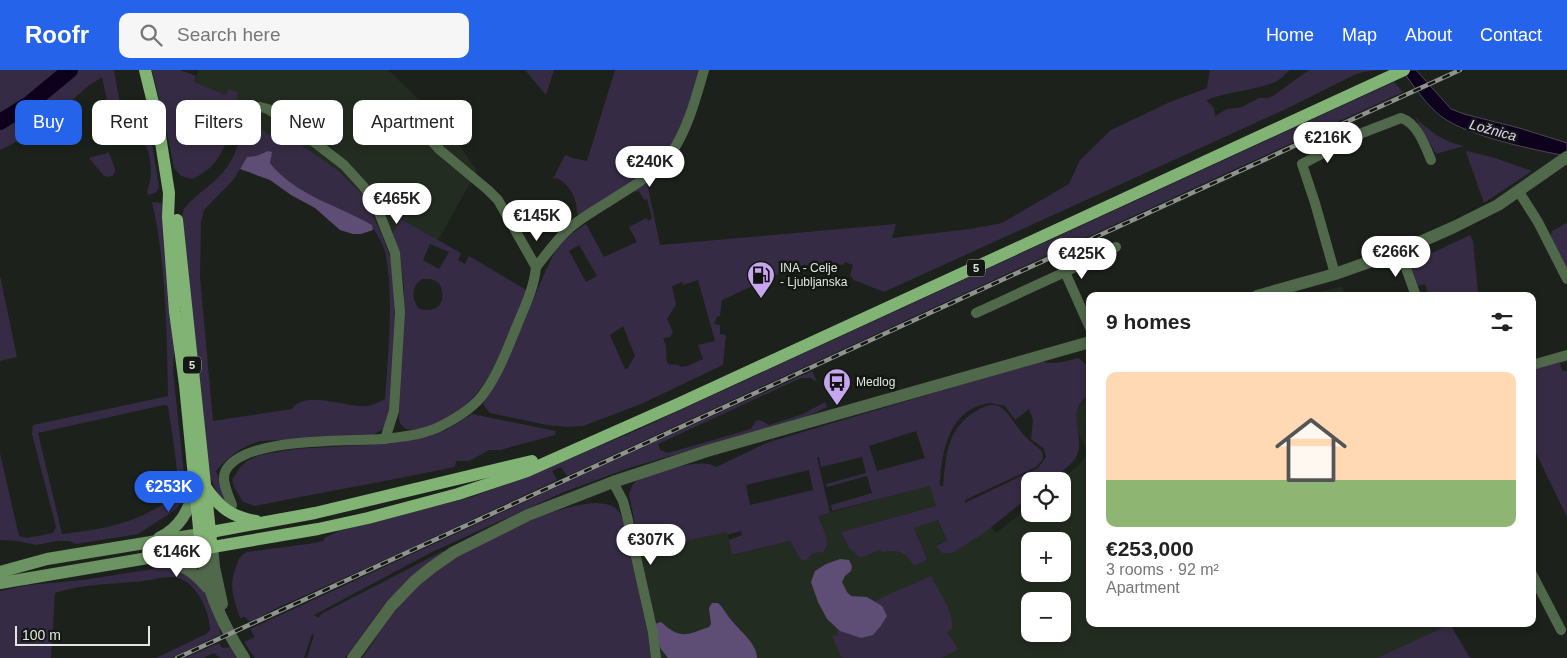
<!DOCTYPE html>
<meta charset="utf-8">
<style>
body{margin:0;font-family:Arial,sans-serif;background:#f6f6f6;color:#222;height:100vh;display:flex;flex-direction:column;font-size:19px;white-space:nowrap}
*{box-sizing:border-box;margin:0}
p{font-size:16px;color:#767676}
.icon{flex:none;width:28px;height:28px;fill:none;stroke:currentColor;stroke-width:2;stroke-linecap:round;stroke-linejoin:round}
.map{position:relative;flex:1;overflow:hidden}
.details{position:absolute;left:1086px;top:222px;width:450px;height:335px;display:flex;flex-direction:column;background:#fff;border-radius:10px;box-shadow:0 2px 8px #0003}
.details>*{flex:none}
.banner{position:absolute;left:15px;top:30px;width:475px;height:45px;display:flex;gap:10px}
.buttons{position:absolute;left:1021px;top:402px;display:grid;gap:10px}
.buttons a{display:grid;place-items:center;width:50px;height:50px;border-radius:10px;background:#fff;box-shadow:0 2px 8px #0003;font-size:25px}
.scale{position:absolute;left:15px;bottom:12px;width:135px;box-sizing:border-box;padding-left:5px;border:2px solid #e3e7e2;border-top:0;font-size:14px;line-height:18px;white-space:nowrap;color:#e3e7e2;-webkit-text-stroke:4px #131812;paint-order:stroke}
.price{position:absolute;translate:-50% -42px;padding:0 11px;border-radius:18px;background:#fff;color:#222;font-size:16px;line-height:32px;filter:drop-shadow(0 1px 2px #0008)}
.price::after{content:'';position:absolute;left:50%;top:30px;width:15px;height:11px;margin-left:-8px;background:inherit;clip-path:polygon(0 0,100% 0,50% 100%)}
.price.active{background:#2563eb;color:#fff}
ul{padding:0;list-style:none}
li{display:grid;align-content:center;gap:10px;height:265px;padding:0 20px}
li+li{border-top:1px solid #e0e0e0}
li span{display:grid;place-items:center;height:155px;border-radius:10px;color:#555}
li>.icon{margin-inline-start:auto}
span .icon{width:90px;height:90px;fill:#fffc;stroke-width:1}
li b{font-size:21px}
h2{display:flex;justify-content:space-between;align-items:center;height:60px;padding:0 20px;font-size:21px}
.chip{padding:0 18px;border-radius:10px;background:#fff;box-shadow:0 2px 8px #0003;font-size:18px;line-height:45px}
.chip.active{background:#2563eb;color:#fff}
header{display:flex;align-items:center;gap:30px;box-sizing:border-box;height:70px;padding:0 25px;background:#2563eb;color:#fff}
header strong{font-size:24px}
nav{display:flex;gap:28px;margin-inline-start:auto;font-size:18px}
.search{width:350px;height:45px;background:#f6f6f6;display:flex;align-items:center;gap:12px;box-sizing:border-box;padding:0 18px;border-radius:10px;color:#767676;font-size:19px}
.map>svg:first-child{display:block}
</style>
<header>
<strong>Roofr</strong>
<div class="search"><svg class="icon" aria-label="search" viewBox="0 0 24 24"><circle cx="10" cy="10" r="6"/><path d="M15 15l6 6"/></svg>Search here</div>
<nav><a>Home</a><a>Map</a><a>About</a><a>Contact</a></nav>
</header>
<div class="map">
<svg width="1567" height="588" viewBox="0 0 1567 588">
<rect width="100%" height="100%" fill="#1c211b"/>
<g fill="#232c21" fill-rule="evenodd">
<path d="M 199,0 L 388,0 L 432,42 L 452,64 L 477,101 L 438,170 L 401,149 L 392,164 L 383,168 L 369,137 L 297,72 L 282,72 L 233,44 L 238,24 L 226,25 L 194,12 Z"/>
<path d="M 1342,216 L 1346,226 L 1305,226 Z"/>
<path d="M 1090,325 L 1090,554 L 1450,554 L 1377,588 L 658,588 L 660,578 L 640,479 L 647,477 L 664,476 L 727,462 L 733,485 L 791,471 L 801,490 L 810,487 L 814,483 L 817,481 L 822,483 L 825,481 L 827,477 L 818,446 L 931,415 L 937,436 L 841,462 L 849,478 L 860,488 L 880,480 L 882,482 L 891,480 L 907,485 L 914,496 L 927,490 L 914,458 L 938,450 L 947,470 L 936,475 L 984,463 L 991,457 L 996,463 L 1030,436 L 1030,444 L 1062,444 L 1062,411 L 1060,411 L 1081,393 L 1087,381 L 1077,361 L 1076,341 L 1082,332 ZM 1030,471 L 1062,471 L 1062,504 L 1030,504 ZM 1030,531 L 1062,531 L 1062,564 L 1030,564 Z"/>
</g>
<g fill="#362b44" fill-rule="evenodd">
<path d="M 0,0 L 64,0 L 32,28 L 0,49 Z"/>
<path d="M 77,0 L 114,0 L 120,35 C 131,39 135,44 147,42 L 158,111 L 159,118 L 155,123 L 148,125 L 147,121 C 153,109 152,87 145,74 C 142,68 135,67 132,60 L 137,56 L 138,52 L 135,49 L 121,47 L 111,43 L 108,35 L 102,7 L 87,17 L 34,63 L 0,80 L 0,58 L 24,44 Z"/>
<path d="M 152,0 L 180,0 L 196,6 L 194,12 L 226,25 L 229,19 L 238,23 C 231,57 228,94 192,109 L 181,106 L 174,98 L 164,48 Z"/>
<path d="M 525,0 L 554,0 L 546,25 Z"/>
<path d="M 615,0 L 700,0 C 693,29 678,78 655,97 C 632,115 605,130 580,146 L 577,143 C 577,128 570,115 557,108 L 553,109 L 565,85 L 573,88 L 587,91 Z"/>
<path d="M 1210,0 L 1290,0 C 1285,4 1280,10 1275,12 C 1253,21 1229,21 1206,30 L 1214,38 L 1215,46 L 1227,39 L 1242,37 L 1259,28 L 1268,28 L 1273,26 L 1309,0 L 1380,0 L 1363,2 L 1354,5 L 1286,39 L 884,222 L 854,210 L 850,206 L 853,195 L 845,192 L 843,195 L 838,194 L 835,198 C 821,194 809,194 794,197 L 722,230 L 720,246 L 717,247 L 714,254 L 720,255 L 720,264 L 726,265 L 723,295 L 641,334 L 583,356 L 566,357 L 547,355 L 490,343 L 483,334 L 520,257 L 522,256 L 546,200 L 558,175 L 578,159 L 586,154 L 604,187 L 637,172 L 629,157 L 646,148 L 649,151 L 652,148 L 647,129 L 644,130 L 639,121 L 635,122 L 633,119 L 647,113 L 660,175 L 896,154 L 892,168 L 970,159 L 1002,153 L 1069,114 L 1080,90 L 1111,60 L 1170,32 L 1207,18 ZM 579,175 L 597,206 L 586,212 L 569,181 ZM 698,210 L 715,271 L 698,275 L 703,289 L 687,296 L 680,297 L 679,295 L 668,294 C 664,284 669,280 663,268 L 670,267 L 673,262 L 667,249 L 676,234 L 672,216 L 682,212 L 683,215 ZM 623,256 L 635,286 L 628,298 L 625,299 L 610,265 Z"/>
<path d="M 1394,12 L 1403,22 L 567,406 L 561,397 L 552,401 L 557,410 L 409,479 L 279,537 L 250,552 L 245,547 L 240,548 C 233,525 228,518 237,494 C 239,488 241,485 247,482 L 315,473 L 324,471 L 324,468 L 339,461 L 472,427 L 543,400 L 635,361 Z"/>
<path d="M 1415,47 C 1430,62 1444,72 1464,76 L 1436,84 Z"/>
<path d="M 246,50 L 282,72 L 297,72 L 337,100 L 361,123 L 369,137 L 383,168 L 391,189 L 395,228 L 391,341 L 383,359 L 373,365 L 260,371 C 242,376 228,387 216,401 L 227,432 L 220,429 L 210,407 L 181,150 L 184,139 L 188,134 C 204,118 223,108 233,87 C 238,77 241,57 246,50 ZM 264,82 L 271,82 L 270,93 C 284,111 306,125 326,134 C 342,141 357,146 372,155 C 373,160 377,163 379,168 C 382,173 385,180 386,186 C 394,233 388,281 385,329 C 379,332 373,335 367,336 C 345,338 306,319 292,339 L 213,351 L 200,207 L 201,152 L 204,140 L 234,109 L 247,87 L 256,86 Z"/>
<path d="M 1467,81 L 1495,88 L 1532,101 L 1484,133 L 1466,82 Z"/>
<path d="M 109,82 L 115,99 L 114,105 L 109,107 L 104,106 L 89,88 L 104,84 Z"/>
<path d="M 152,132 L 161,133 L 163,136 L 175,267 L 173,301 L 186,422 L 181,433 L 175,440 L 138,464 L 76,474 L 69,471 L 57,471 L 36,475 L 18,471 L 0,470 L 0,383 L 19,466 L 27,468 L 53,463 L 56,457 L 32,364 L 33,355 L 168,326 C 167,264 166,192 152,132 ZM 164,335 L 168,336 C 170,353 182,412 175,424 C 172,429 165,433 160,436 C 130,455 96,460 62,464 L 38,363 Z"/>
<path d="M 401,149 L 461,183 L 458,190 L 465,194 L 469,186 L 528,221 C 505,274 485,345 420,359 C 411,361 402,360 399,350 L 404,218 L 400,186 L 392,164 ZM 430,174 L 449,182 L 439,199 L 423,190 ZM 422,209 L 431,209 L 439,213 C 448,230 439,244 419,239 C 411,228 411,217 422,209 Z"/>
<path d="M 1567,153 L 1567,199 L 1550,167 L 1552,161 Z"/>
<path d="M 1470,165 L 1473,171 L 1478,222 L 1479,226 L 1470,226 L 1469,224 L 1462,226 L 1429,226 L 1425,214 L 1418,216 L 1409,192 L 1428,185 Z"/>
<path d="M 0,206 L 17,287 L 0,291 Z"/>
<path d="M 1078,288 C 1093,296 1090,310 1090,325 C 1063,340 1086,365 1077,385 C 1072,396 1057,404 1048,411 L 1030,411 L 1030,426 L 984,463 L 952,483 L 942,483 L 936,476 L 947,470 L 938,450 L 914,458 L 927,490 L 914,496 C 906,482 897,479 882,482 L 880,480 L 860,488 L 849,478 L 841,462 L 936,436 L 930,416 L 832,441 L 831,435 L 872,423 L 867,406 L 827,417 L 826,414 L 866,403 L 862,387 L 821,397 L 819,387 L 817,387 L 830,443 L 818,446 C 821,457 834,474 822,483 C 813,480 812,486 806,490 L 801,490 L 790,471 L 732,485 L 729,470 L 742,465 L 741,461 L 727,465 L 727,462 L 664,476 L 647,477 L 644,479 L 639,474 L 629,424 L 633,414 L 639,409 C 657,404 699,386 716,397 L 769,372 L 1042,291 C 1053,296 1067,291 1078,288 ZM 990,333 L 1005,336 L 1015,350 L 1029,339 L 1033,350 L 1031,369 L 1044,379 L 1046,387 L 1038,398 L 965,433 L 965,430 L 1036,397 L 1043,389 L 1042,381 C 1035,375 1028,370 1022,363 C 1015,355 1009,342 1000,337 C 993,333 984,336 978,340 C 947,357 946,384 943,416 L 940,416 C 941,383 949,338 990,333 ZM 916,361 L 925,388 L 877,401 L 869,376 ZM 809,400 L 813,420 L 750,435 L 746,415 Z"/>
<path d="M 1567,288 L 1567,292 L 1560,293 L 1562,301 L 1567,301 L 1567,447 L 1533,377 L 1533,298 Z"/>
<path d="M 812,301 L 817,312 L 811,308 L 801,308 L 658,374 L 660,380 L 668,383 L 751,359 L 756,351 L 760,350 L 769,355 L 803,344 L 825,332 L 827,337 L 804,348 L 632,397 L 564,422 L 432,482 L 314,545 L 318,548 L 323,543 L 443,481 L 444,482 L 386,532 L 345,588 L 307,588 L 314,565 L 312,564 L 304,588 L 255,588 L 244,572 L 255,567 L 250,559 L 654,372 Z"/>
<path d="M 472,344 L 556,361 L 555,365 L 500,380 L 489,380 L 469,391 L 456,391 L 455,397 C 389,411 322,422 255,436 L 243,432 L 234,417 L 232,410 L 241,396 L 247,391 L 260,385 L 295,379 L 365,375 L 412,370 L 430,366 L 446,360 Z"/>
<path d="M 593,433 C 618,433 621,441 627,463 L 649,570 L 651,588 L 362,588 C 378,566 391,543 410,524 C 449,483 538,439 593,433 Z"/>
<path d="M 166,497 L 176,498 L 202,516 L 222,558 L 219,560 L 221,564 L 172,588 L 156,588 L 206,564 L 210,560 C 210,543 198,516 181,509 C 169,504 155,510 143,511 C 115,514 81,514 55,523 L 51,588 L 0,588 L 0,521 L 29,515 L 83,510 Z"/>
<path d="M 931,506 C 938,521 954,541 952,558 L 947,562 L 958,579 L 942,588 L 842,588 L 832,566 L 838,565 L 836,555 L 881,528 Z"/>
<path d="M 1450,554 L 1470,588 L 1377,588 Z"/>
<path d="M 219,573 L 222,578 L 230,577 L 236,588 L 220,588 L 214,583 L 203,588 L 185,588 Z"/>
</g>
<g fill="#5e4d74">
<path d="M 268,81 L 272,82 L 270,93 C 296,126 338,135 372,155 L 373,160 L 361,164 L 353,164 L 340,160 L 315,138 L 291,125 L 270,110 L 240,99 L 247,87 L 256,86 Z"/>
<path d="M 840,489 L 849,490 L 852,496 L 851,501 L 845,506 L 842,512 L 847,522 L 851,526 L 867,527 L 882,536 L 887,546 L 880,557 L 873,565 L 861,568 L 840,561 L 827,549 L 818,532 L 811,512 L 815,501 L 826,494 Z"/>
<path d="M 712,533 L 718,533 C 724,538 727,546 733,552 C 741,562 757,574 757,588 L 668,588 L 660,578 L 655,554 L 661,552 C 681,570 686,565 709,557 L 711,554 L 709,538 Z"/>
</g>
<path fill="#0e011d" stroke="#4e4658" d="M 1402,0 L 1416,0 L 1451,39 L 1464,44 L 1519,58 L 1567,73 L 1567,86 C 1534,80 1468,66 1442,47 C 1427,36 1413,15 1402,0 Z"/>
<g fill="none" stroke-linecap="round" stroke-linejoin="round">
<path stroke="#0e011d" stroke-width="16" d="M 0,52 L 29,34 L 70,0"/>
<g stroke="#51694b" stroke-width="10">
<path d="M 241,43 L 253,37 L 260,37 L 268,39 L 292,55 L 344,95 L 364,117 L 378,140 L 395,183 L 400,242 L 394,341 L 385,369"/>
<path d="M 1519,122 L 1538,152 L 1567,209"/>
<path d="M 1400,181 L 1416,226"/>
<path d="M 536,197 C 550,180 562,162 580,150 C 609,129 656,108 674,79 C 689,55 696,27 704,0"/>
<path d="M 1335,204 L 1315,133 L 1302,94 L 1362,63 L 1401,48 C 1417,53 1425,75 1431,90"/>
<path d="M 976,243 L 1065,202"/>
<path d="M 1090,258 L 1065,202 L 1116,177"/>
<path d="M 1532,295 L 1567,285"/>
<path d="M 613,412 L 623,431 L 627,446 L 653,563 L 656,588"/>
<path d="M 232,435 C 229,426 221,412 225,402 C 241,366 349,372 383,369 C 402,367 422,365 439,357 C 455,349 474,338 484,323 C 498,304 507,280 516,258 C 524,238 534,219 536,197 L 498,130 L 488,120 L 440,80 L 401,38"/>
<path d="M 1532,504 L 1561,560"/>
</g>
<g stroke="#51694b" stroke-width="12">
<path d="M 1257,226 L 1335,204 L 1400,181 L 1454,157 L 1498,135 L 1567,87"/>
<path d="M 212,477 L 214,497 L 222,534"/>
<path d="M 201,479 C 206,519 222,554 244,588"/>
<path d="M 151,488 C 177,493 190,496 207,517"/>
<path d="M 353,588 L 391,536 L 415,511 L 431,498 L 454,482 L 528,445 L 613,412 L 707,381 L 1090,272"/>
</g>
<g stroke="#6c9462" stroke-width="12">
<path d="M 159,468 C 180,458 188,441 195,420"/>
<path d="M 0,502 L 47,489 L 200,464"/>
<path d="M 0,513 L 201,479"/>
</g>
<g stroke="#81b474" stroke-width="12">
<path d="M 145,0 L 158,53 L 169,123 L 168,147 L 175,242 L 185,315 L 201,479 L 318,459 L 368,448 L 458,424 L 527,401 L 678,334 L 1404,0"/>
<path d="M 177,150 L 211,471"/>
<path d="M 206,418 C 220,438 232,447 256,451"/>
<path d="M 200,464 L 315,443 L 532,391"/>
</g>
<g stroke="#8f938e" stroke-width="4.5">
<path id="rail" d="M 177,588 L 1460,0"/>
</g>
<use href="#rail" stroke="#131812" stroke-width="2.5" stroke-dasharray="8" stroke-linecap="butt"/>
</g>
<defs>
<g id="fuel-pin" transform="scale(1.4375)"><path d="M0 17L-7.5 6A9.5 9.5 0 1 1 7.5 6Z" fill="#c7a6f0" stroke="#131812"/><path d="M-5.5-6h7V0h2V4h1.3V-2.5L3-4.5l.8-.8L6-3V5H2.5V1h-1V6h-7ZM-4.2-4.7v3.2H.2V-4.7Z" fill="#111"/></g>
<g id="bus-pin" transform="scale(1.4375)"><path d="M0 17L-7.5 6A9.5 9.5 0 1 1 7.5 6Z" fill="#c7a6f0" stroke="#131812"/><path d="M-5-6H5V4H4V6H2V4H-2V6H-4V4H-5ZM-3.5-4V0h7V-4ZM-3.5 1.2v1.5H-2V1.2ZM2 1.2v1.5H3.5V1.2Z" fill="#111"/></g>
</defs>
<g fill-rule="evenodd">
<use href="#fuel-pin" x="761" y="205"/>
<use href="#bus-pin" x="837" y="312"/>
</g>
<g text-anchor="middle" stroke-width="5" stroke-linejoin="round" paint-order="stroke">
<g fill="#131812" stroke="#a5a9a4" stroke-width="1">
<rect x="967" y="189.5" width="18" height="17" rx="4"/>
<rect x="183" y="286.5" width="18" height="17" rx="4"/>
</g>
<g font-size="11" font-weight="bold" fill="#e3e7e2">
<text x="976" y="202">5</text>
<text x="192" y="299">5</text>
</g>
<g font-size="12" fill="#e3e7e2" stroke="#131812" text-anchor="start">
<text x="780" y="202">INA - Celje<tspan x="780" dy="14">- Ljubljanska</tspan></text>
<text x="856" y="316">Medlog</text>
</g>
<g font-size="14" font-style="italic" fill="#e4d3fb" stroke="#131812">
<text transform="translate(1493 60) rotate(15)" y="5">Ložnica</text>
</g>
</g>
</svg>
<div class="buttons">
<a><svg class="icon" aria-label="locate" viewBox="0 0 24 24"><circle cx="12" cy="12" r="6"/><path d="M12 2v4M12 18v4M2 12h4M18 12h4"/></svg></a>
<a>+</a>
<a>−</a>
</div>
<div class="scale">100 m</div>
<b class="price" style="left:1328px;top:94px">€216K</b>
<b class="price" style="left:650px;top:118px">€240K</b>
<b class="price" style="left:397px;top:155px">€465K</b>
<b class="price" style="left:537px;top:172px">€145K</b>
<b class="price" style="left:1396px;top:208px">€266K</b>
<b class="price" style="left:1082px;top:210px">€425K</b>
<b class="price active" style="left:169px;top:443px">€253K</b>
<b class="price" style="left:651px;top:496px">€307K</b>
<b class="price" style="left:177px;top:508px">€146K</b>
<div class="banner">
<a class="chip active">Buy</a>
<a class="chip">Rent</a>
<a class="chip">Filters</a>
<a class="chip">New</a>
<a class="chip">Apartment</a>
</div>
<section class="details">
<h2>9 homes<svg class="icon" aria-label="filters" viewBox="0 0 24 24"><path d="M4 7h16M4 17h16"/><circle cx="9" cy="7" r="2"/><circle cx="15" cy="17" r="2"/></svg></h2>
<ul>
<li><span style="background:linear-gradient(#ffd9b3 70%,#8fb573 0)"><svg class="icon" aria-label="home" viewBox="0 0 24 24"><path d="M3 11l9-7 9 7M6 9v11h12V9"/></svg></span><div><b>€253,000</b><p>3 rooms · 92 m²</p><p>Apartment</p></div></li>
</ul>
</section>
</div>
